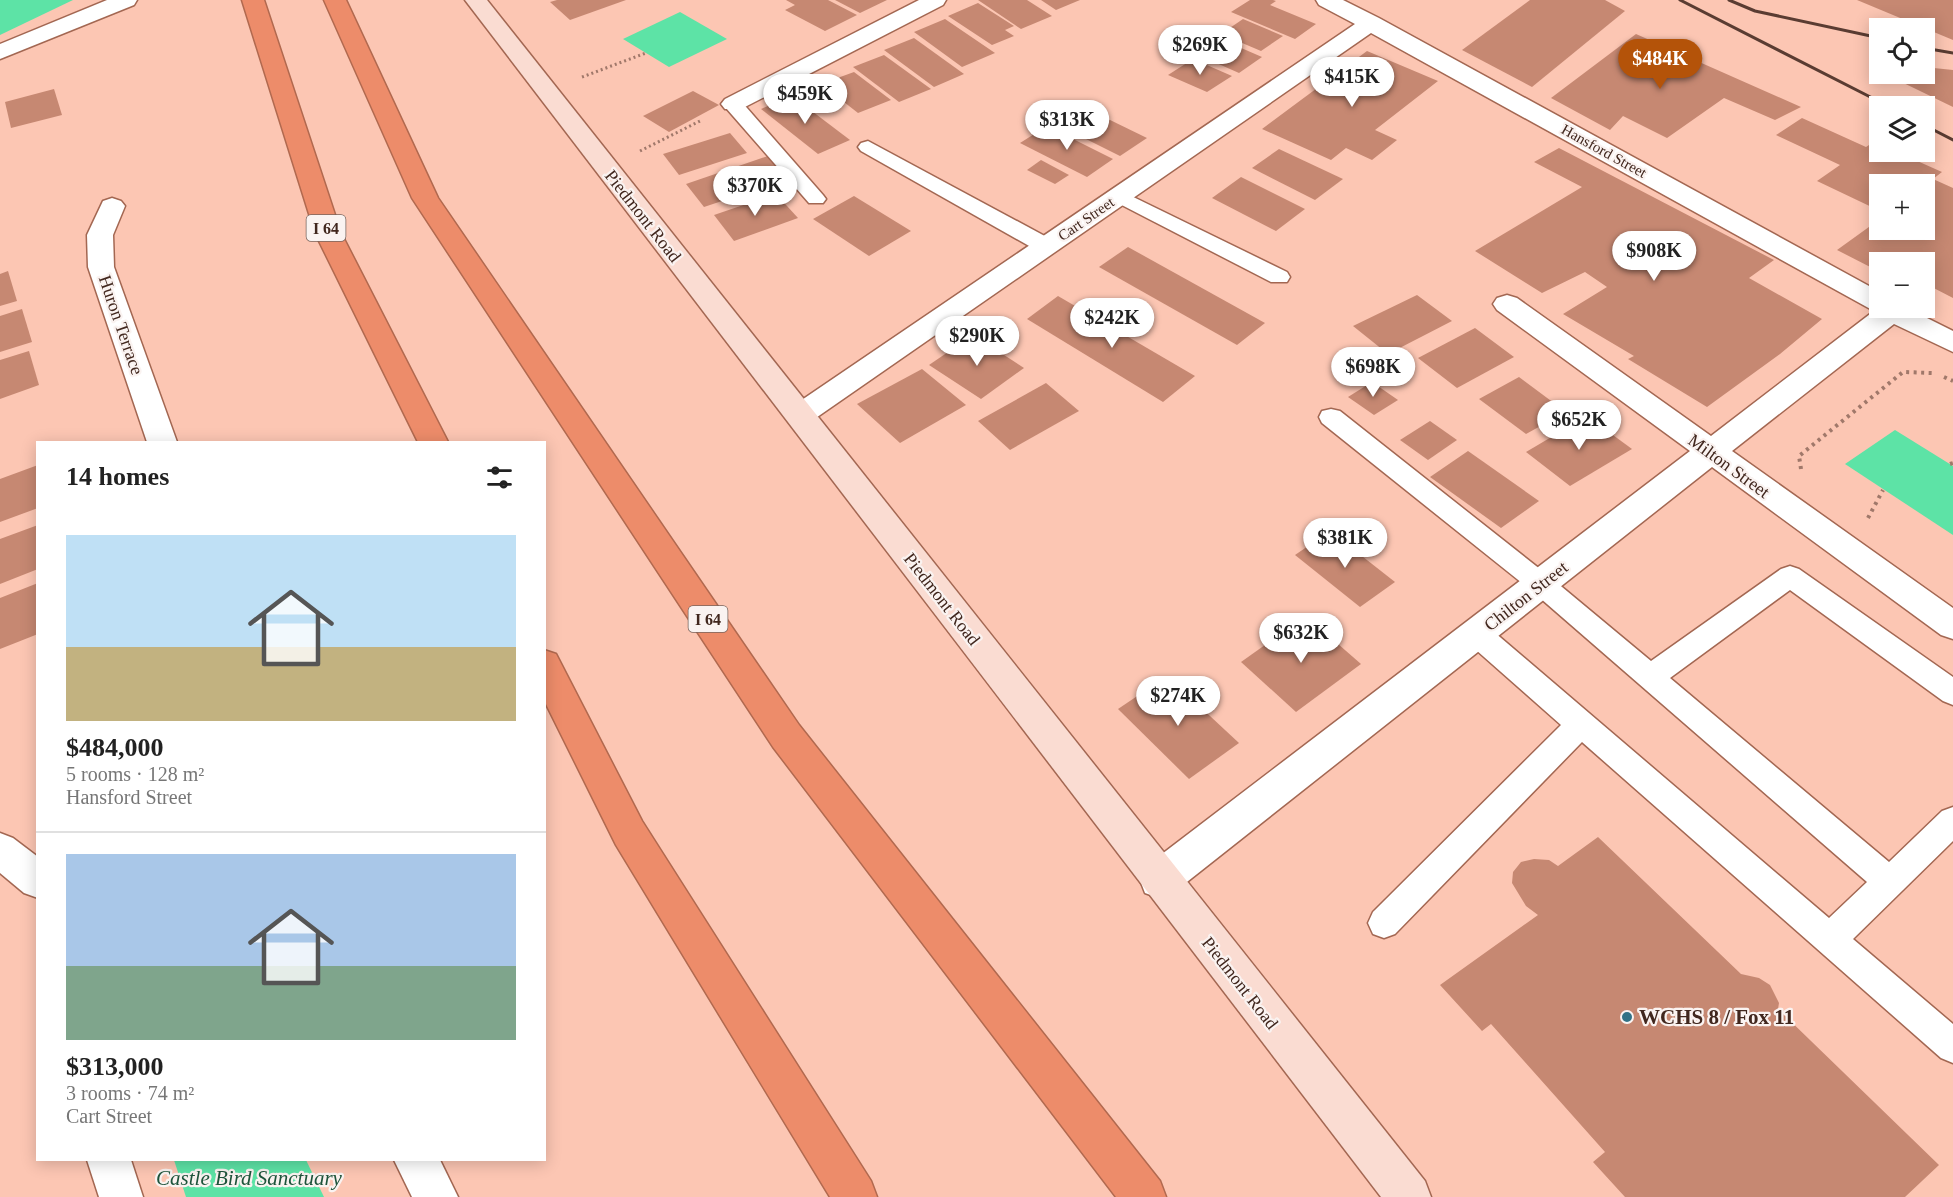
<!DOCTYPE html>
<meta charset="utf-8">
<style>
body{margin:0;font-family:"Times New Roman",serif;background:#f2f2f2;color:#222;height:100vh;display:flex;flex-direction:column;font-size:22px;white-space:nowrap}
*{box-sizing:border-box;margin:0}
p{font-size:20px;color:#767676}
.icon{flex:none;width:33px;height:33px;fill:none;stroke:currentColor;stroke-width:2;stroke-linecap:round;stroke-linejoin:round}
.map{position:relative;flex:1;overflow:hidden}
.panel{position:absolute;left:36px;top:441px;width:510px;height:720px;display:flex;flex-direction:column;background:#fff;border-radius:0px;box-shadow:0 3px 15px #0003}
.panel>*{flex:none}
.tools{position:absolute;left:1869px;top:18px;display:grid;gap:12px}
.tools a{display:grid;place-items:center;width:66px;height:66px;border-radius:0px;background:#fff;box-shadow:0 3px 15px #0003;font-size:30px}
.price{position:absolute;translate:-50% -51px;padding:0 14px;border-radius:21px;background:#fff;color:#222;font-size:20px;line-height:39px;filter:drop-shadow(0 2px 3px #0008)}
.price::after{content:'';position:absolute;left:50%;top:36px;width:18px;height:14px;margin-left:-9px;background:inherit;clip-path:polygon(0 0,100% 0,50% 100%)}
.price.on{background:#b45309;color:#fff}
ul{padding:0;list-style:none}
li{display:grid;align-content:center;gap:12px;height:318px;padding:0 30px}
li+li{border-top:2px solid #e0e0e0}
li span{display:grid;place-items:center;height:186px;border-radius:0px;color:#555}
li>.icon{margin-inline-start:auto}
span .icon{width:108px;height:108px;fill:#fffc;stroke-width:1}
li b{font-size:26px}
h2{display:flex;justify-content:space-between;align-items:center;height:72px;padding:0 30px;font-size:26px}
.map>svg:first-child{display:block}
</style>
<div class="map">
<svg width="1953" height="1197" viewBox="0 0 1953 1197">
<rect width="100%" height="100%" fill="#fcc6b3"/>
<g fill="#5de3a6">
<path d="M 0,0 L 73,0 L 0,35 Z"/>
<path d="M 680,12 L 727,39 L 669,67 L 623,39 Z"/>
<path d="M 1895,430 L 1953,466 L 1953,535 L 1845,464 Z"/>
<path d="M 174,1160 L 306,1160 L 324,1197 L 186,1197 Z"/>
</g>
<g fill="#c68872">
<path d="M 557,0 L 626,0 L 570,20 L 550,2 Z"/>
<path d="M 786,0 L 828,0 L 857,15 L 825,31 L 785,10 L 795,5 Z"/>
<path d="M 835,0 L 887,0 L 860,13 Z"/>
<path d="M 978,0 L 1027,0 L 1052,16 L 1021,29 Z"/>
<path d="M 1041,0 L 1080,0 L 1056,10 Z"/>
<path d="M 1250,0 L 1273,0 L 1276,1 L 1270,5 L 1316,24 L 1295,39 L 1231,12 Z"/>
<path d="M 1530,0 L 1605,0 L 1625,11 L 1532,87 L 1462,50 Z"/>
<path d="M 1857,0 L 1953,0 L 1953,40 Z"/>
<path d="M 978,3 L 1014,26 L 1005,30 L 1014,36 L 992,45 L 948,16 Z"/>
<path d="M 945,19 L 995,53 L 962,67 L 914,32 Z"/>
<path d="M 1243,19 L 1283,36 L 1261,51 L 1221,34 Z"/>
<path d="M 1202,31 L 1262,57 L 1239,73 L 1178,46 Z"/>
<path d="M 1636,34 L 1801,107 L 1775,120 L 1724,98 L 1667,138 L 1623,116 L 1610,130 L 1551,98 Z"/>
<path d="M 914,38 L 964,74 L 934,87 L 884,50 Z"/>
<path d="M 1367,51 L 1438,81 L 1375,130 L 1397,140 L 1372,160 L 1346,148 L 1331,160 L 1262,129 Z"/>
<path d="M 884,55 L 931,89 L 899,102 L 853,67 Z"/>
<path d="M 1193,59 L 1232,76 L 1207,92 L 1168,75 Z"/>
<path d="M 1924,67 L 1953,70 L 1953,107 L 1885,74 L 1924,74 Z"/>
<path d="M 854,72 L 891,100 L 858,113 L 821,84 Z"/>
<path d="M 54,89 L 62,115 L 11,128 L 5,102 Z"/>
<path d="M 693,91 L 719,105 L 669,132 L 643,116 Z"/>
<path d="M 792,96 L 850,140 L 818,154 L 761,109 Z"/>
<path d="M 1069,100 L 1147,138 L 1120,156 L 1042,117 Z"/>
<path d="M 1802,118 L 1866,147 L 1875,141 L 1880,143 L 1880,152 L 1897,152 L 1942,172 L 1933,179 L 1953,188 L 1953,298 L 1924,283 L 1924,262 L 1880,262 L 1880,272 L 1837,250 L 1880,219 L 1880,230 L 1924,230 L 1924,184 L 1880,184 L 1880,211 L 1817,181 L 1840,165 L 1776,135 Z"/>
<path d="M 1047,126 L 1113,159 L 1087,177 L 1020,143 Z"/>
<path d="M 730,133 L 747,153 L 679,175 L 663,154 Z"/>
<path d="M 1559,148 L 1774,260 L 1749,278 L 1822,319 L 1780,354 L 1707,407 L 1628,359 L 1634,356 L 1563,314 L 1607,287 L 1585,272 L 1542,293 L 1475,251 L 1582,187 L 1534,162 Z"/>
<path d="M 1279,149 L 1343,179 L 1315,200 L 1252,168 Z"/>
<path d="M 768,156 L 788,179 L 704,207 L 686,184 Z"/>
<path d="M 1041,160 L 1069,175 L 1055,184 L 1027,170 Z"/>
<path d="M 1241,177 L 1305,209 L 1276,231 L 1212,198 Z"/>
<path d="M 776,194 L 798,218 L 734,241 L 714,215 Z"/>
<path d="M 854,196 L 911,231 L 869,256 L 813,219 Z"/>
<path d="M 1128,247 L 1265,323 L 1237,345 L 1099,267 Z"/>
<path d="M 8,271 L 17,301 L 0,306 L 0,274 Z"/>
<path d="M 1417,295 L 1452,321 L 1388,354 L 1353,326 Z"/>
<path d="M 1058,296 L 1195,376 L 1163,402 L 1027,319 Z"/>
<path d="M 22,309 L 32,342 L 0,352 L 0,316 Z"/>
<path d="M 1475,328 L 1514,357 L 1457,388 L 1418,358 Z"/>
<path d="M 973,335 L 1024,368 L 981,399 L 929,365 Z"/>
<path d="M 29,351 L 39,385 L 0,399 L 0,360 Z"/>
<path d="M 922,369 L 966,405 L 900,443 L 857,404 Z"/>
<path d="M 1519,377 L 1566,412 L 1526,434 L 1479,399 Z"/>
<path d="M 1372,382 L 1398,400 L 1374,415 L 1348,397 Z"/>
<path d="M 1046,383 L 1079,411 L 1010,450 L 978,421 Z"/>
<path d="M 1587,416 L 1632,449 L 1570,486 L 1526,452 Z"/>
<path d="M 1430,421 L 1457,440 L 1428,460 L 1400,440 Z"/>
<path d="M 1468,451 L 1539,501 L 1501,528 L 1430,477 Z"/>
<path d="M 38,465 L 38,508 L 0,522 L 0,479 Z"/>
<path d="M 38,525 L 38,569 L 0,584 L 0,539 Z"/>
<path d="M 1330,531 L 1395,582 L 1360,607 L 1295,555 Z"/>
<path d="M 38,583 L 38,634 L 0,649 L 0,598 Z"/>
<path d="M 1306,616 L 1361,664 L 1296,712 L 1241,662 Z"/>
<path d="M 1167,676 L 1239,743 L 1189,779 L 1118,709 Z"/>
<path d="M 1598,837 L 1741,974 L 1759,978 L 1770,985 L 1779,1003 L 1778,1009 L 1939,1165 L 1905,1197 L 1625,1197 L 1593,1162 L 1605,1152 L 1491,1024 L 1482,1031 L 1440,985 L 1538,915 L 1526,906 L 1512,883 L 1513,872 L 1521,862 L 1534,859 L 1549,860 L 1558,866 Z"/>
</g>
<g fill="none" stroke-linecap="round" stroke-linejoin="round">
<g stroke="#a36752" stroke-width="3">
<g id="lane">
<path d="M 733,98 L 740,100 L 823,195 L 826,199 L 823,203 L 809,203 L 726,108 L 723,104 Z"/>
<path d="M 868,141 L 1054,241 L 1057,246 L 1054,251 L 1038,251 L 861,151 L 858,147 L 861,143 Z"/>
<path d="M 1119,190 L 1287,272 L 1290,277 L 1287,282 L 1271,282 L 1112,200 L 1109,196 L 1112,192 Z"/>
<path d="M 1331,409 L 1340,411 L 1550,577 L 1651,661 L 1781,569 L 1790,566 L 1799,569 L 1953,677 L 1953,705 L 1943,701 L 1790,590 L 1670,678 L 1889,862 L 1942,811 L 1953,807 L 1953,841 L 1853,939 L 1953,1024 L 1953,1063 L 1941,1058 L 1582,742 L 1395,934 L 1384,938 L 1373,934 L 1368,923 L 1373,912 L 1561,725 L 1467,642 L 1463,634 L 1467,626 L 1477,623 L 1487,626 L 1829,918 L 1867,882 L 1532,591 L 1322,423 L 1319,417 L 1322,411 Z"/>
</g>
</g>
<g stroke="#a36752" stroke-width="3">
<g id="street">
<path d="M 107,0 L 137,0 L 134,5 L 0,59 L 0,44 Z"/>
<path d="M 919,0 L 946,0 L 943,5 L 741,109 L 725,109 L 721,104 L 725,99 Z"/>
<path d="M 1316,0 L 1343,0 L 1379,18 L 1880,292 L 1880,308 L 1907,308 L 1953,331 L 1953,352 L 1894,324 L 1732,451 L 1953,608 L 1953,639 L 1941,635 L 1712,467 L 1173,893 L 1159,898 L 1145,893 L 1140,880 L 1145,867 L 1690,451 L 1497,310 L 1493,304 L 1497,298 L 1507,295 L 1517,298 L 1711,436 L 1874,311 L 1371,33 L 810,422 L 800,425 L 790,422 L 785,415 L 790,408 L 1355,24 L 1319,5 Z"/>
<path d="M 112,198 L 121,201 L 125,206 L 113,235 L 114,267 L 177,442 L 147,442 L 88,267 L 87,235 L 103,201 Z"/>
<path d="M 0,833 L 13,838 L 38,857 L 38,898 L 24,893 L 0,873 Z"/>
<path d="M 87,1160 L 131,1160 L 143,1197 L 99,1197 Z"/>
<path d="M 394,1160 L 440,1160 L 458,1197 L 412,1197 Z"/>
</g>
</g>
<g stroke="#a36752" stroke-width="3">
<path id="secondary" d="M 465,0 L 487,0 L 1425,1181 L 1431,1197 L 1381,1197 Z"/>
</g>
<g stroke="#b1694f" stroke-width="3">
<g id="highway">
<path d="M 242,0 L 264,0 L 341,233 L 448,442 L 418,442 L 315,233 Z"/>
<path d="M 324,0 L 346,0 L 438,198 L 799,725 L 1160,1181 L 1166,1197 L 1116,1197 L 773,747 L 412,198 Z"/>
<path d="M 544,650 L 556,654 L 642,821 L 871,1181 L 877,1197 L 830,1197 L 616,845 L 544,700 Z"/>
</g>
</g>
<g stroke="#a0786a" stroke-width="3" stroke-dasharray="2 3" stroke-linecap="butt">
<path d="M 582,77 L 646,53"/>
<path d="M 640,151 L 700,121"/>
</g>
<g stroke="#a0786a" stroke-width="4" stroke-dasharray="3 4.5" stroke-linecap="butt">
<path d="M 1944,377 L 1953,381"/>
<path d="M 1950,464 L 1953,463"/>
<path d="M 1801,469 L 1799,456 L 1903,372 L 1932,373"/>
<path d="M 1868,518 L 1883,490"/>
</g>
<use href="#lane" fill="#fff" fill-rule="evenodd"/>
<use href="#street" fill="#fff" fill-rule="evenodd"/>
<use href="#secondary" fill="#fadcd2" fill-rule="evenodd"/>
<use href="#highway" fill="#ed8c6a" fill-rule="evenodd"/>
<g stroke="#5a3c32" stroke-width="3">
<path d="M 1680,0 L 1888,106"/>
<path d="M 1729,0 L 1755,11 L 1880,38"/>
<path d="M 1924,48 L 1953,53"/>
<path d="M 1924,125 L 1953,140"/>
</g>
</g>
<circle fill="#327286" stroke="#faf3f1" stroke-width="2" cx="1627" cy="1017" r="6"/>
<g text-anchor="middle" stroke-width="4.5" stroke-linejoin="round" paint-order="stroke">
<g font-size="15" fill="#41271e" stroke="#faf3f1">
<text transform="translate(1604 151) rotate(29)" y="5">Hansford Street</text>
<text transform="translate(1086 219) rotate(-35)" y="5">Cart Street</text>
</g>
<g fill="#faf3f1" stroke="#78645d" stroke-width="1.5">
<rect x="306.5" y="215" width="39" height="26" rx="4.5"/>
<rect x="688.5" y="606" width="39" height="26" rx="4.5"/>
</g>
<g font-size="16" font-weight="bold" fill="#41271e">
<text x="326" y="234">I 64</text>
<text x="708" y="625">I 64</text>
</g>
<g font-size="18" fill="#41271e" stroke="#faf3f1">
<text transform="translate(643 216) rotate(52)" y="6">Piedmont Road</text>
<text transform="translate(121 325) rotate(71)" y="6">Huron Terrace</text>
<text transform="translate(1729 466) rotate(36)" y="6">Milton Street</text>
<text transform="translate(1526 596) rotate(-38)" y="6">Chilton Street</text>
<text transform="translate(942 599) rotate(52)" y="6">Piedmont Road</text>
<text transform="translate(1240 983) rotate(52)" y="6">Piedmont Road</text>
</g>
<g font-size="21" font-weight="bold" fill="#41271e" stroke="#faf3f1" text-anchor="start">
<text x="1639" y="1024">WCHS 8 / Fox 11</text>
</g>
<g font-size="21" font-style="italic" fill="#1e543b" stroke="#faf3f1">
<text x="249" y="1185">Castle Bird Sanctuary</text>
</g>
</g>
</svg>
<div class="tools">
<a><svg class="icon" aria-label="locate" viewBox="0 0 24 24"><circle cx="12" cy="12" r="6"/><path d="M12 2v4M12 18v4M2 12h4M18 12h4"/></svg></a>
<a><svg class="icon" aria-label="layers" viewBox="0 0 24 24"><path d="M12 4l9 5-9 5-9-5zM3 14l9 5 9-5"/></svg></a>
<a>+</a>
<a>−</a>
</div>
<b class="price" style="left:1200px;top:76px">$269K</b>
<b class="price on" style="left:1660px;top:90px">$484K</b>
<b class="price" style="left:1352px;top:108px">$415K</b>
<b class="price" style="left:805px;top:125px">$459K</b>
<b class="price" style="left:1067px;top:151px">$313K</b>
<b class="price" style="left:755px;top:217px">$370K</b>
<b class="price" style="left:1654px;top:282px">$908K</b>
<b class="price" style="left:1112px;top:349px">$242K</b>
<b class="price" style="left:977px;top:367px">$290K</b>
<b class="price" style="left:1373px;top:398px">$698K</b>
<b class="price" style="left:1579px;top:451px">$652K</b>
<b class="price" style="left:1345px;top:569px">$381K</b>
<b class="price" style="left:1301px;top:664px">$632K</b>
<b class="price" style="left:1178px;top:727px">$274K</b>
<section class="panel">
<h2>14 homes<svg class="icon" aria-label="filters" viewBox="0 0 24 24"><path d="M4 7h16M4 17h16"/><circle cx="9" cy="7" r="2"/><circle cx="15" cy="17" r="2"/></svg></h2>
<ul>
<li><span style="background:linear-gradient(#bfe0f5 60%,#c2b280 0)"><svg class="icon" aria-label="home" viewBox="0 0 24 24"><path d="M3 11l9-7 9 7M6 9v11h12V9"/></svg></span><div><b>$484,000</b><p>5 rooms · 128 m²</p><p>Hansford Street</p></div></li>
<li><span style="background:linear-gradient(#a9c7e8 60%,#7fa58c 0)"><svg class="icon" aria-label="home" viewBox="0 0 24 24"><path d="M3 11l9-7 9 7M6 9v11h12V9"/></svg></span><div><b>$313,000</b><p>3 rooms · 74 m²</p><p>Cart Street</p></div></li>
</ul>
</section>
</div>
